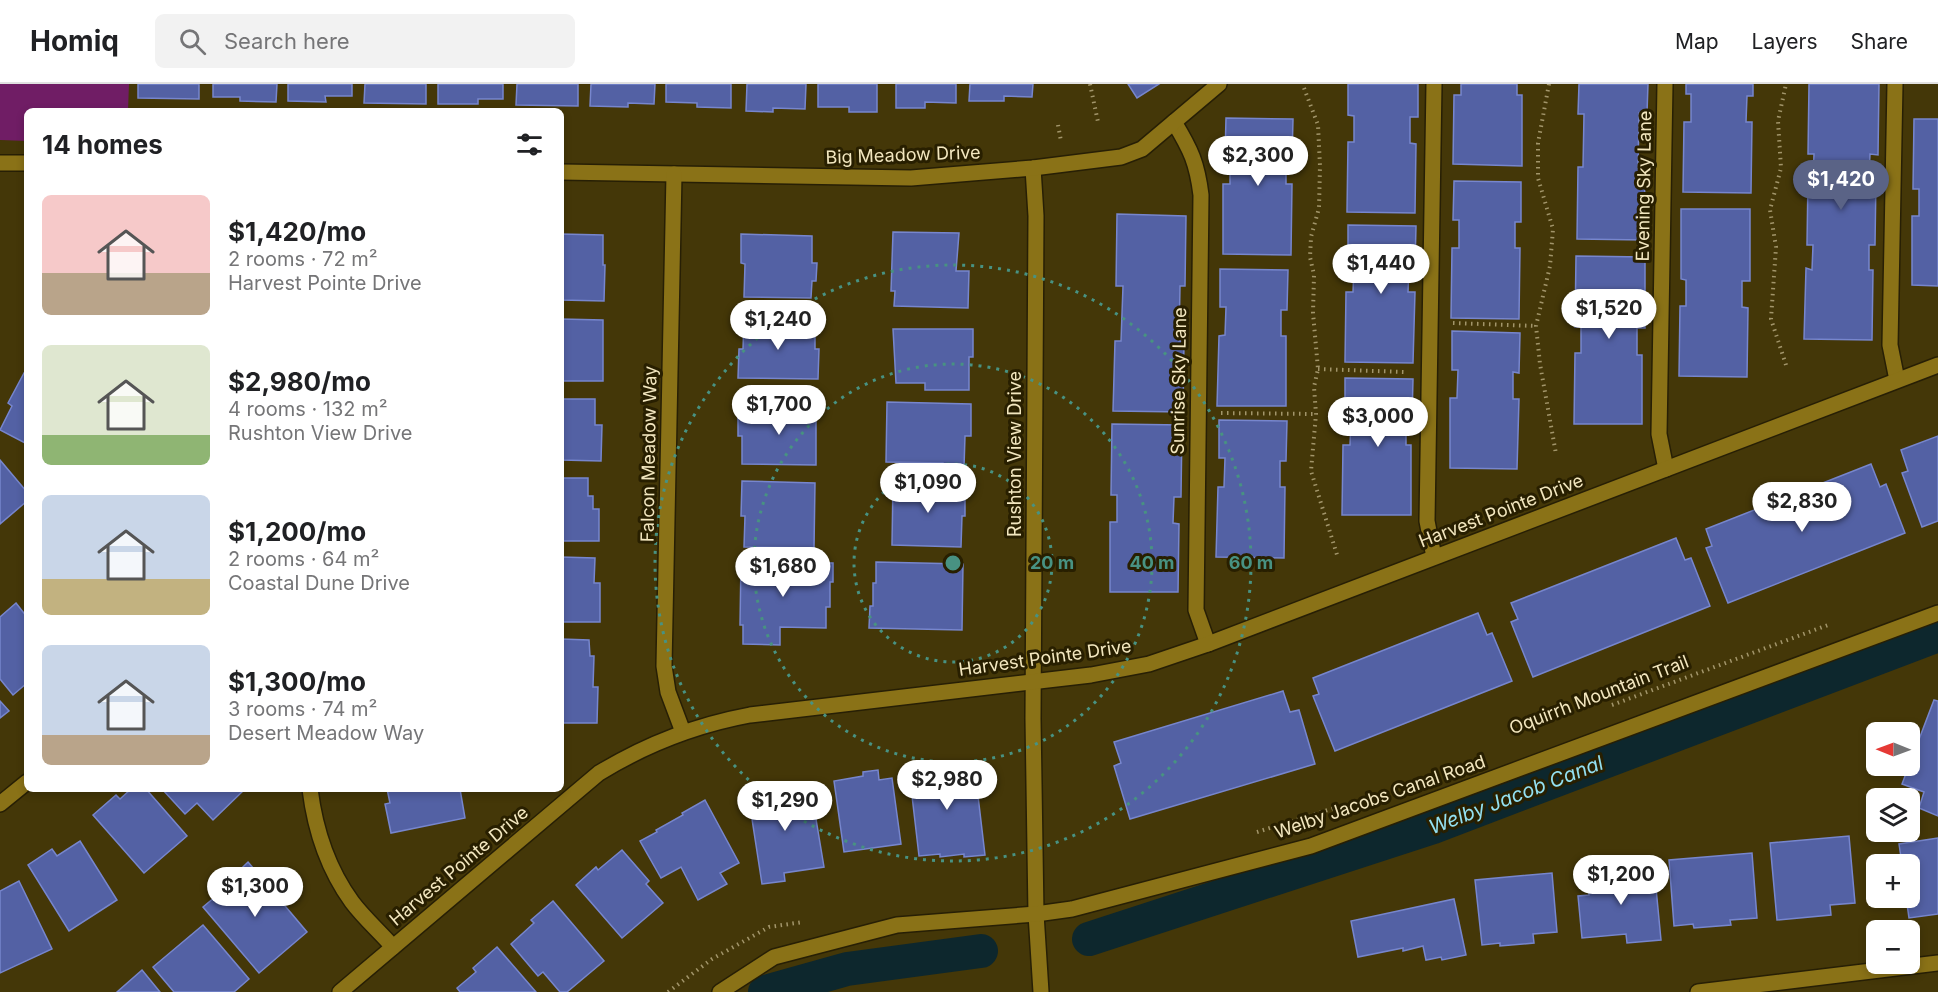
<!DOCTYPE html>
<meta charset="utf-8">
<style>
body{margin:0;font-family:Inter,sans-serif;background:#f2f2f2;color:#202124;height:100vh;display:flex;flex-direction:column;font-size:22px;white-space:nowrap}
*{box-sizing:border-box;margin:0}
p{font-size:20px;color:#757577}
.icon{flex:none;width:33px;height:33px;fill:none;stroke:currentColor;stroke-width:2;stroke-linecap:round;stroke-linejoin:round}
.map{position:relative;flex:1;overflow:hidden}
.side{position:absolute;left:24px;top:24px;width:540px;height:684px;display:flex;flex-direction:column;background:#fff;border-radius:9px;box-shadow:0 3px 9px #0003}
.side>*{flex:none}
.needle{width:39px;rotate:271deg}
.tools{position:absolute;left:1866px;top:638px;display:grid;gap:12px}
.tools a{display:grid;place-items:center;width:54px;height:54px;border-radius:9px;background:#fff;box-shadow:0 3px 9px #0003;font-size:30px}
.price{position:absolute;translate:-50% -51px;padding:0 14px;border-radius:21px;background:#fff;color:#222;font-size:20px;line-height:39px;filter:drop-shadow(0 2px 3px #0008)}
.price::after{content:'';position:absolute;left:50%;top:36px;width:18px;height:14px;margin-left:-9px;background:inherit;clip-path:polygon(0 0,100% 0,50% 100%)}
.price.selected{background:#5a6386;color:#fff}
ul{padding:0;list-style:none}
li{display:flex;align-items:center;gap:18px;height:150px;padding:0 18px}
li span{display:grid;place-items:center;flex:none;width:168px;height:120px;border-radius:9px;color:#555}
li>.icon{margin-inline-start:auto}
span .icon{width:72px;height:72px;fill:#fffc;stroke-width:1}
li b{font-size:26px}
h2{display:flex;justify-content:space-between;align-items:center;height:72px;padding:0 18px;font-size:26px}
header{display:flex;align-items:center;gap:36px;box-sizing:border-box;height:84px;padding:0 30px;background:#fff;border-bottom:2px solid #e0e0e0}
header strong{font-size:28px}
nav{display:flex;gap:33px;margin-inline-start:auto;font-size:21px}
.search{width:420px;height:54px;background:#f2f2f2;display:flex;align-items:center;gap:15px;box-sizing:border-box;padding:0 21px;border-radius:9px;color:#757577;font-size:22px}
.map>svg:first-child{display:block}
</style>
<header>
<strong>Homiq</strong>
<div class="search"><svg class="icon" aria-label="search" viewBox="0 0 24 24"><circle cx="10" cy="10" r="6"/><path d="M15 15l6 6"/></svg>Search here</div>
<nav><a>Map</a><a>Layers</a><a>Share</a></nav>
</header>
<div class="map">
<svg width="1938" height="908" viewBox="0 0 1938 908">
<rect width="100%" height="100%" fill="#443708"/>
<path fill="#701d65" d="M 0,0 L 129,0 L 128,27 L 27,27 L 27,57 L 0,56 Z"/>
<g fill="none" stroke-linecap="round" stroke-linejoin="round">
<g stroke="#0d272d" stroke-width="34">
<path d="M 1089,855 L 1433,743 L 1938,551"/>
<path d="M 765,908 L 847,885 L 981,867"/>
</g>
</g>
<g fill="#5361a4" stroke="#7786cd" stroke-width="1.5">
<path d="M 138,0 L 199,0 L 199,15 L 138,14 Z"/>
<path d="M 213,0 L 277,0 L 276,18 L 240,17 L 240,13 L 213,13 Z"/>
<path d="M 288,0 L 352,0 L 352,12 L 325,12 L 326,18 L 288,17 Z"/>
<path d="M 365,0 L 426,0 L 426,20 L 364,19 Z"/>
<path d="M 438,0 L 503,0 L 503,15 L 478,15 L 478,20 L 438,20 Z"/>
<path d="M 517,0 L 578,0 L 578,22 L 516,21 Z"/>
<path d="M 591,0 L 655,0 L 654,20 L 628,19 L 628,23 L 590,22 Z"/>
<path d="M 666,0 L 731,0 L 731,24 L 697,23 L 697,19 L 666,18 Z"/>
<path d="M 747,0 L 806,0 L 805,25 L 773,24 L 773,28 L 746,27 Z"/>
<path d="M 818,0 L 877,0 L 877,28 L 849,28 L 849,23 L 818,23 Z"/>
<path d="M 896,0 L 956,0 L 956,19 L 925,18 L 925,24 L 896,24 Z"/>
<path d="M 970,0 L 1033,0 L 1032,13 L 1004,12 L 1004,17 L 969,17 Z"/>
<path d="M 1128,0 L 1159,0 L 1137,14 Z"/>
<path d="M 1348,0 L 1418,0 L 1418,33 L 1410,33 L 1410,59 L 1416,60 L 1415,129 L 1347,128 L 1348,58 L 1354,58 L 1354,32 L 1348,31 Z"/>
<path d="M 1461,0 L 1517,0 L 1517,11 L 1522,11 L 1522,82 L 1453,80 L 1454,11 L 1461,11 Z"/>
<path d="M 1579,0 L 1648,0 L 1647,29 L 1639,29 L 1638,85 L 1645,85 L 1644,156 L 1577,155 L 1578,83 L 1583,83 L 1584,30 L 1578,30 Z"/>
<path d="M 1686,0 L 1753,0 L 1753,12 L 1747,12 L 1746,38 L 1752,38 L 1751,109 L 1683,108 L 1684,38 L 1691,38 L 1691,10 L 1686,10 Z"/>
<path d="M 1809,0 L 1879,0 L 1878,71 L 1870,70 L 1869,94 L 1876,95 L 1875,161 L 1869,161 L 1869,186 L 1873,186 L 1872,256 L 1804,255 L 1806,184 L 1812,186 L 1813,161 L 1807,161 L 1808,95 L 1813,95 L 1814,70 L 1808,70 Z"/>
<path d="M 1226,34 L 1293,35 L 1292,75 L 1286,75 L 1286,100 L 1292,100 L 1291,171 L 1223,170 L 1223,100 L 1230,100 L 1230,72 L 1225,72 Z"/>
<path d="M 1914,35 L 1938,35 L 1938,202 L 1912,201 L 1912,132 L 1919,132 L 1919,105 L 1913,105 Z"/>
<path d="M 1454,97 L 1521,98 L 1521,138 L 1515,138 L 1515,164 L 1520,164 L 1519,235 L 1451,234 L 1452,164 L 1459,164 L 1459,136 L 1453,136 Z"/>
<path d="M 1681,125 L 1750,125 L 1750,197 L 1742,197 L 1742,223 L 1748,224 L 1747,293 L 1679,292 L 1680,222 L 1686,222 L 1686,196 L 1681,195 Z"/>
<path d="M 1117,130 L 1186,132 L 1185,202 L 1180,202 L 1179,257 L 1184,257 L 1183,328 L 1113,327 L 1115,257 L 1121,257 L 1123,202 L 1116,202 Z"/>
<path d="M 1348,141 L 1416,142 L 1415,182 L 1409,182 L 1408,208 L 1415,208 L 1413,279 L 1345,278 L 1346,208 L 1353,208 L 1354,180 L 1348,180 Z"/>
<path d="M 893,148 L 959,149 L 956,187 L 969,187 L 968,224 L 894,222 L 895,207 L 891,207 Z"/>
<path d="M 561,150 L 603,151 L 603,181 L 605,181 L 604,217 L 561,216 Z"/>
<path d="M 741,150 L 812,152 L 812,179 L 817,179 L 816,197 L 812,197 L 811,214 L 744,213 L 745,180 L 741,179 Z"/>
<path d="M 1576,172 L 1645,173 L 1645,244 L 1637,244 L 1637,271 L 1642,271 L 1642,340 L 1574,340 L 1575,269 L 1581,269 L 1581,243 L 1575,243 Z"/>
<path d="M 1220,185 L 1288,186 L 1287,226 L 1281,226 L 1281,252 L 1286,252 L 1286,322 L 1217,322 L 1219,252 L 1225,251 L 1226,223 L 1220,223 Z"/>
<path d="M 744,234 L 785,235 L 785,240 L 815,241 L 815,265 L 819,265 L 818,295 L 738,294 L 739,265 L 743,265 Z"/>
<path d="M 561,235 L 603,236 L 603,297 L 561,297 Z"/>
<path d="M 893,245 L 973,245 L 973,273 L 969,273 L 969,306 L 925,306 L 925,299 L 896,299 Z"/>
<path d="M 1452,247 L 1520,249 L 1519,289 L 1513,288 L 1513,315 L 1519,315 L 1517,385 L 1450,384 L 1450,314 L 1457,314 L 1458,286 L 1452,286 Z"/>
<path d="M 24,289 L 27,291 L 27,360 L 0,346 L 12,322 L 8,319 Z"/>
<path d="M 1345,294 L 1413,295 L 1412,335 L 1406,335 L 1406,361 L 1411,361 L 1411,431 L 1342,431 L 1343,361 L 1350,361 L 1351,332 L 1345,332 Z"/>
<path d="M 561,315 L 595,315 L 595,341 L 602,341 L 601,377 L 561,376 Z"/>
<path d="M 887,318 L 971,320 L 971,352 L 965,352 L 964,384 L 943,383 L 943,379 L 886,378 Z"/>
<path d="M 748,323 L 816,323 L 816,381 L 742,380 L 742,352 L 738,352 L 738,332 L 748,332 Z"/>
<path d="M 1219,336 L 1287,337 L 1286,377 L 1280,377 L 1280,403 L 1285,403 L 1284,474 L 1216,473 L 1218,403 L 1224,403 L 1225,374 L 1219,374 Z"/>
<path d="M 1112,340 L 1182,341 L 1181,413 L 1174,413 L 1173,439 L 1179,440 L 1178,508 L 1110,508 L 1110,438 L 1117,438 L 1117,411 L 1111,411 Z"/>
<path d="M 1938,352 L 1938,437 L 1922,443 L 1902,389 L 1908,387 L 1901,366 Z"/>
<path d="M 0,376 L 27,408 L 27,417 L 0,440 Z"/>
<path d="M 1871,380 L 1880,403 L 1886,400 L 1905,449 L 1728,519 L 1706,464 L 1712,462 L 1706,445 Z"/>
<path d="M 561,394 L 588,394 L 588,412 L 593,412 L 593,425 L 599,425 L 599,457 L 561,457 Z"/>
<path d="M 742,397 L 815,399 L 814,464 L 744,463 L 745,432 L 741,432 Z"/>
<path d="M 893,398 L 965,399 L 965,432 L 962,432 L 961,463 L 892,461 Z"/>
<path d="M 1676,454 L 1685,476 L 1691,474 L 1710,522 L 1533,593 L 1511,538 L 1518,535 L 1511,519 Z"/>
<path d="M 561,473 L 595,474 L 594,499 L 600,499 L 600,538 L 561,538 Z"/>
<path d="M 741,477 L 833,479 L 833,498 L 830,498 L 830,523 L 826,523 L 826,544 L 780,543 L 780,561 L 743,560 L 743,541 L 740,541 Z"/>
<path d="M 876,478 L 963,480 L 962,546 L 869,544 L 870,522 L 873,522 L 873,499 L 876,499 Z"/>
<path d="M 16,519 L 27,533 L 27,599 L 13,611 L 0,595 L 0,533 Z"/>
<path d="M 1478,529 L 1487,551 L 1492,549 L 1512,597 L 1335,667 L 1313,612 L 1319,610 L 1313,594 Z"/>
<path d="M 561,555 L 589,556 L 590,572 L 594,572 L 593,603 L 598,603 L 597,639 L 561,639 Z"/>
<path d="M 1283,607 L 1290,628 L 1299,626 L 1315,680 L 1130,735 L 1114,682 L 1121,679 L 1114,658 Z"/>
<path d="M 1934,616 L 1938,617 L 1938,732 L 1919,724 L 1924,708 L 1902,700 Z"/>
<path d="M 0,617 L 9,627 L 0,634 Z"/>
<path d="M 974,678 L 985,771 L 964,773 L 964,770 L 940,773 L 940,770 L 919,772 L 909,686 Z"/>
<path d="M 878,686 L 879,696 L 892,694 L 901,760 L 844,768 L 834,697 L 863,692 L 863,688 Z"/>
<path d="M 810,699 L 824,783 L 784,789 L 785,797 L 762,800 L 748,709 Z"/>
<path d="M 131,705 L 146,705 L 187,752 L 144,789 L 93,731 L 116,711 L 120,715 Z"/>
<path d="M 162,705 L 245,705 L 213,736 L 197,719 L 185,730 Z"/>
<path d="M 387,705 L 460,705 L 465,734 L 391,749 L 385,720 L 390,719 Z"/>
<path d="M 705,716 L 739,779 L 720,789 L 727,800 L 698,816 L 681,783 L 661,794 L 640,757 L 657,748 L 656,746 L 683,731 L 682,729 Z"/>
<path d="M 1849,752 L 1855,819 L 1830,821 L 1831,831 L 1777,836 L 1770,759 Z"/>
<path d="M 1938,754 L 1938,830 L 1909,834 L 1906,813 L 1910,813 L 1910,780 L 1902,780 L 1899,760 Z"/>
<path d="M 80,757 L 117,816 L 69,847 L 28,781 L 52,765 L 57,772 Z"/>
<path d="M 622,766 L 649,797 L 646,800 L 663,819 L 622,854 L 576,801 L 596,783 L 598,786 Z"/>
<path d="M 1752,769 L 1757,834 L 1730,836 L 1731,841 L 1694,844 L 1693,840 L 1674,842 L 1669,776 Z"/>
<path d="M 248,778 L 307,848 L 259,889 L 203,823 L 222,807 L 220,805 Z"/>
<path d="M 1654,783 L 1661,856 L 1627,859 L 1626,850 L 1582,854 L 1578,812 L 1589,811 L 1588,789 Z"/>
<path d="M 1552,789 L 1557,848 L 1533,850 L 1534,859 L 1500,862 L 1500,859 L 1482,861 L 1475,796 Z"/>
<path d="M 19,797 L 52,865 L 0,889 L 0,807 Z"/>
<path d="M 1454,815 L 1466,871 L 1442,876 L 1441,873 L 1426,876 L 1423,862 L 1403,867 L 1403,864 L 1358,873 L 1351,837 Z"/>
<path d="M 553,817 L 604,877 L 567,908 L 560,908 L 543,888 L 538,892 L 511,860 L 534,839 L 531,836 Z"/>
<path d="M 203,841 L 249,895 L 234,908 L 174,908 L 153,883 Z"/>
<path d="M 497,863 L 536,908 L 460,908 L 457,904 L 476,888 L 473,884 Z"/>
<path d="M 142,886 L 160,908 L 117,908 Z"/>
</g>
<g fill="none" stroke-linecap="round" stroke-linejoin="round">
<g stroke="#271f05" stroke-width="18">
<g id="minor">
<path d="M 1434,0 L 1427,437 L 1434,473"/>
<path d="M 1665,0 L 1659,350 L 1666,385"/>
<path d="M 1895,0 L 1890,261 L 1897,296"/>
<path d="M 1174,38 C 1191,66 1197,79 1201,111 L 1196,526 L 1208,560"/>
<path d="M 0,79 L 27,79"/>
<path d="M 1033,84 L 1036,132 L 1033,635 L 1036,830 L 1041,908"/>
<path d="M 561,88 L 911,94 L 1033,84 L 1121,73 L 1142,65 L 1219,0"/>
<path d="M 674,90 L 664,582 L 668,608 L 683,648"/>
<path d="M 310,705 C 315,745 328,785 352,818 C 364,834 380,848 393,863"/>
<path d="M 0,720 L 27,698"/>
<path d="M 340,908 L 599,689 C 645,661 696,641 750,631 L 1091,591 L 1149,580 L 1208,560 L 1938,281"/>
<path d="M 720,908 L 774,873 L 897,841 L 1036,830 L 1072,825 L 1311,762 L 1938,529"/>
<path d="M 1698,908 L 1938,879"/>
</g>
</g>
<g stroke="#a2956a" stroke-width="4" stroke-dasharray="1.5 4.5" stroke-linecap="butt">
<path d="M 1090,0 L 1098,38"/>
<path d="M 1549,0 L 1538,59 L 1538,94 L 1553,145 L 1550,182 L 1536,242 L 1540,280 L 1556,370"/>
<path d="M 1304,4 L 1318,41 L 1320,82 L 1319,124 L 1311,153 L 1310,173 L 1314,191 L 1313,229 L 1318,285 L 1314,303 L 1316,330 L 1311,387 L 1338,474"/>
<path d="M 1058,41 L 1061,57"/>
<path d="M 1453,239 L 1536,242"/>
<path d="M 1786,281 L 1771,235 L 1776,163 L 1770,126 L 1781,84 L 1778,37 L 1786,0"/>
<path d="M 1318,285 L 1404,288"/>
<path d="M 1221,329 L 1316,330"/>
<path d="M 1612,621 L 1828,541"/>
<path d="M 1257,748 L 1341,722"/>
<path d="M 668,908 L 712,875 L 769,843 L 803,838"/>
</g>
<use href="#minor" stroke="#8a7217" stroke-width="15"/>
</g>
<g fill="none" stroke="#489282" stroke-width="3" stroke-dasharray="3 6">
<circle cx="953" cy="479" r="99"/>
<circle cx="953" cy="479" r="199"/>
<circle cx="953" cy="479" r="298"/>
</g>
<g text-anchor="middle" stroke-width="6" stroke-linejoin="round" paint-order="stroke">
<g font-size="18" fill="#f3e7bf" stroke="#281f00">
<text transform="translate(903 71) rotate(-2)" y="6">Big Meadow Drive</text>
<text transform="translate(1644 102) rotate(-89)" y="6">Evening Sky Lane</text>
<text transform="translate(1179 297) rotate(-89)" y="6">Sunrise Sky Lane</text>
<text transform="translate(649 370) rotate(-89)" y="6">Falcon Meadow Way</text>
<text transform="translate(1015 370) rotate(-90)" y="6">Rushton View Drive</text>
<text transform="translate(1501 427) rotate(-21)" y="6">Harvest Pointe Drive</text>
<text transform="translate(1045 574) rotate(-8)" y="6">Harvest Pointe Drive</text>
<text transform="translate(1599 611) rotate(-21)" y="6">Oquirrh Mountain Trail</text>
<text transform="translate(1380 713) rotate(-19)" y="6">Welby Jacobs Canal Road</text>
<text transform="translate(459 782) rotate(-40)" y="6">Harvest Pointe Drive</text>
</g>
<g font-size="20" font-style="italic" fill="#93e0f1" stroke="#281f00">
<text transform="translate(1516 711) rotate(-21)" y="7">Welby Jacob Canal</text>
</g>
</g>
<circle cx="953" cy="479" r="9" fill="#489282" stroke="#281f00" stroke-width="3"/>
<g font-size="18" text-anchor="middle" font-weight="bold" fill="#489282" stroke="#281f00" stroke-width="6" stroke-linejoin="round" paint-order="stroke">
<text x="1052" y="485">20 m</text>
<text x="1152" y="485">40 m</text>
<text x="1251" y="485">60 m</text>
</g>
</svg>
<div class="tools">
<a><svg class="needle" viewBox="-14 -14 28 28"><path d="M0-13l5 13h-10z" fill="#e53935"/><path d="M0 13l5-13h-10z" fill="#757577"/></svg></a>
<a><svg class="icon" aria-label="layers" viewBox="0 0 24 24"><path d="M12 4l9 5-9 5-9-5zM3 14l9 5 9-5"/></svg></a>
<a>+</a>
<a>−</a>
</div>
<b class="price" style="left:1258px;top:103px">$2,300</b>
<b class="price selected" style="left:1841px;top:127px">$1,420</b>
<b class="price" style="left:1381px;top:211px">$1,440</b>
<b class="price" style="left:1609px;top:256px">$1,520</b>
<b class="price" style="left:778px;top:267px">$1,240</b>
<b class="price" style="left:779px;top:352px">$1,700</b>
<b class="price" style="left:1378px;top:364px">$3,000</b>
<b class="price" style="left:928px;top:430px">$1,090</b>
<b class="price" style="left:1802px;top:449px">$2,830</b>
<b class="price" style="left:783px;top:514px">$1,680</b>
<b class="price" style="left:947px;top:727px">$2,980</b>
<b class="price" style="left:785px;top:748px">$1,290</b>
<b class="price" style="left:1621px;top:822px">$1,200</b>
<b class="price" style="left:255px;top:834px">$1,300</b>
<section class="side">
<h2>14 homes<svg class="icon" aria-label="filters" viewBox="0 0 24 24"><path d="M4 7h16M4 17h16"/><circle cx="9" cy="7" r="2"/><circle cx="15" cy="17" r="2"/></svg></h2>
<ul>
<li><span style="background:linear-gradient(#f6c9c9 65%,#b9a48a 0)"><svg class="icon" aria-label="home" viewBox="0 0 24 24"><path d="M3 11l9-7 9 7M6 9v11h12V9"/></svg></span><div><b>$1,420/mo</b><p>2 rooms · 72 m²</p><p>Harvest Pointe Drive</p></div></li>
<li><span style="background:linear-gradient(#dfe7d0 75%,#8fb573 0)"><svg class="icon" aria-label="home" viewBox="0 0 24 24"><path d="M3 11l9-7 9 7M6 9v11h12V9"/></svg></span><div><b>$2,980/mo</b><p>4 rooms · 132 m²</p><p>Rushton View Drive</p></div></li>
<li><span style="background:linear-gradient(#c9d6e8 70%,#c2b280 0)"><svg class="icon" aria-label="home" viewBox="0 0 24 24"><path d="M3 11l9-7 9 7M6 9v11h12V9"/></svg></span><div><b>$1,200/mo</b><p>2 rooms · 64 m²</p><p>Coastal Dune Drive</p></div></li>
<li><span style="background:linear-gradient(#c9d6e8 75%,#b9a48a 0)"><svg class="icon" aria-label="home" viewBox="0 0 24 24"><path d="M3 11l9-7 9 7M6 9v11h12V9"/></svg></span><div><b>$1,300/mo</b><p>3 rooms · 74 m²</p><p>Desert Meadow Way</p></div></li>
</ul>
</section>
</div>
